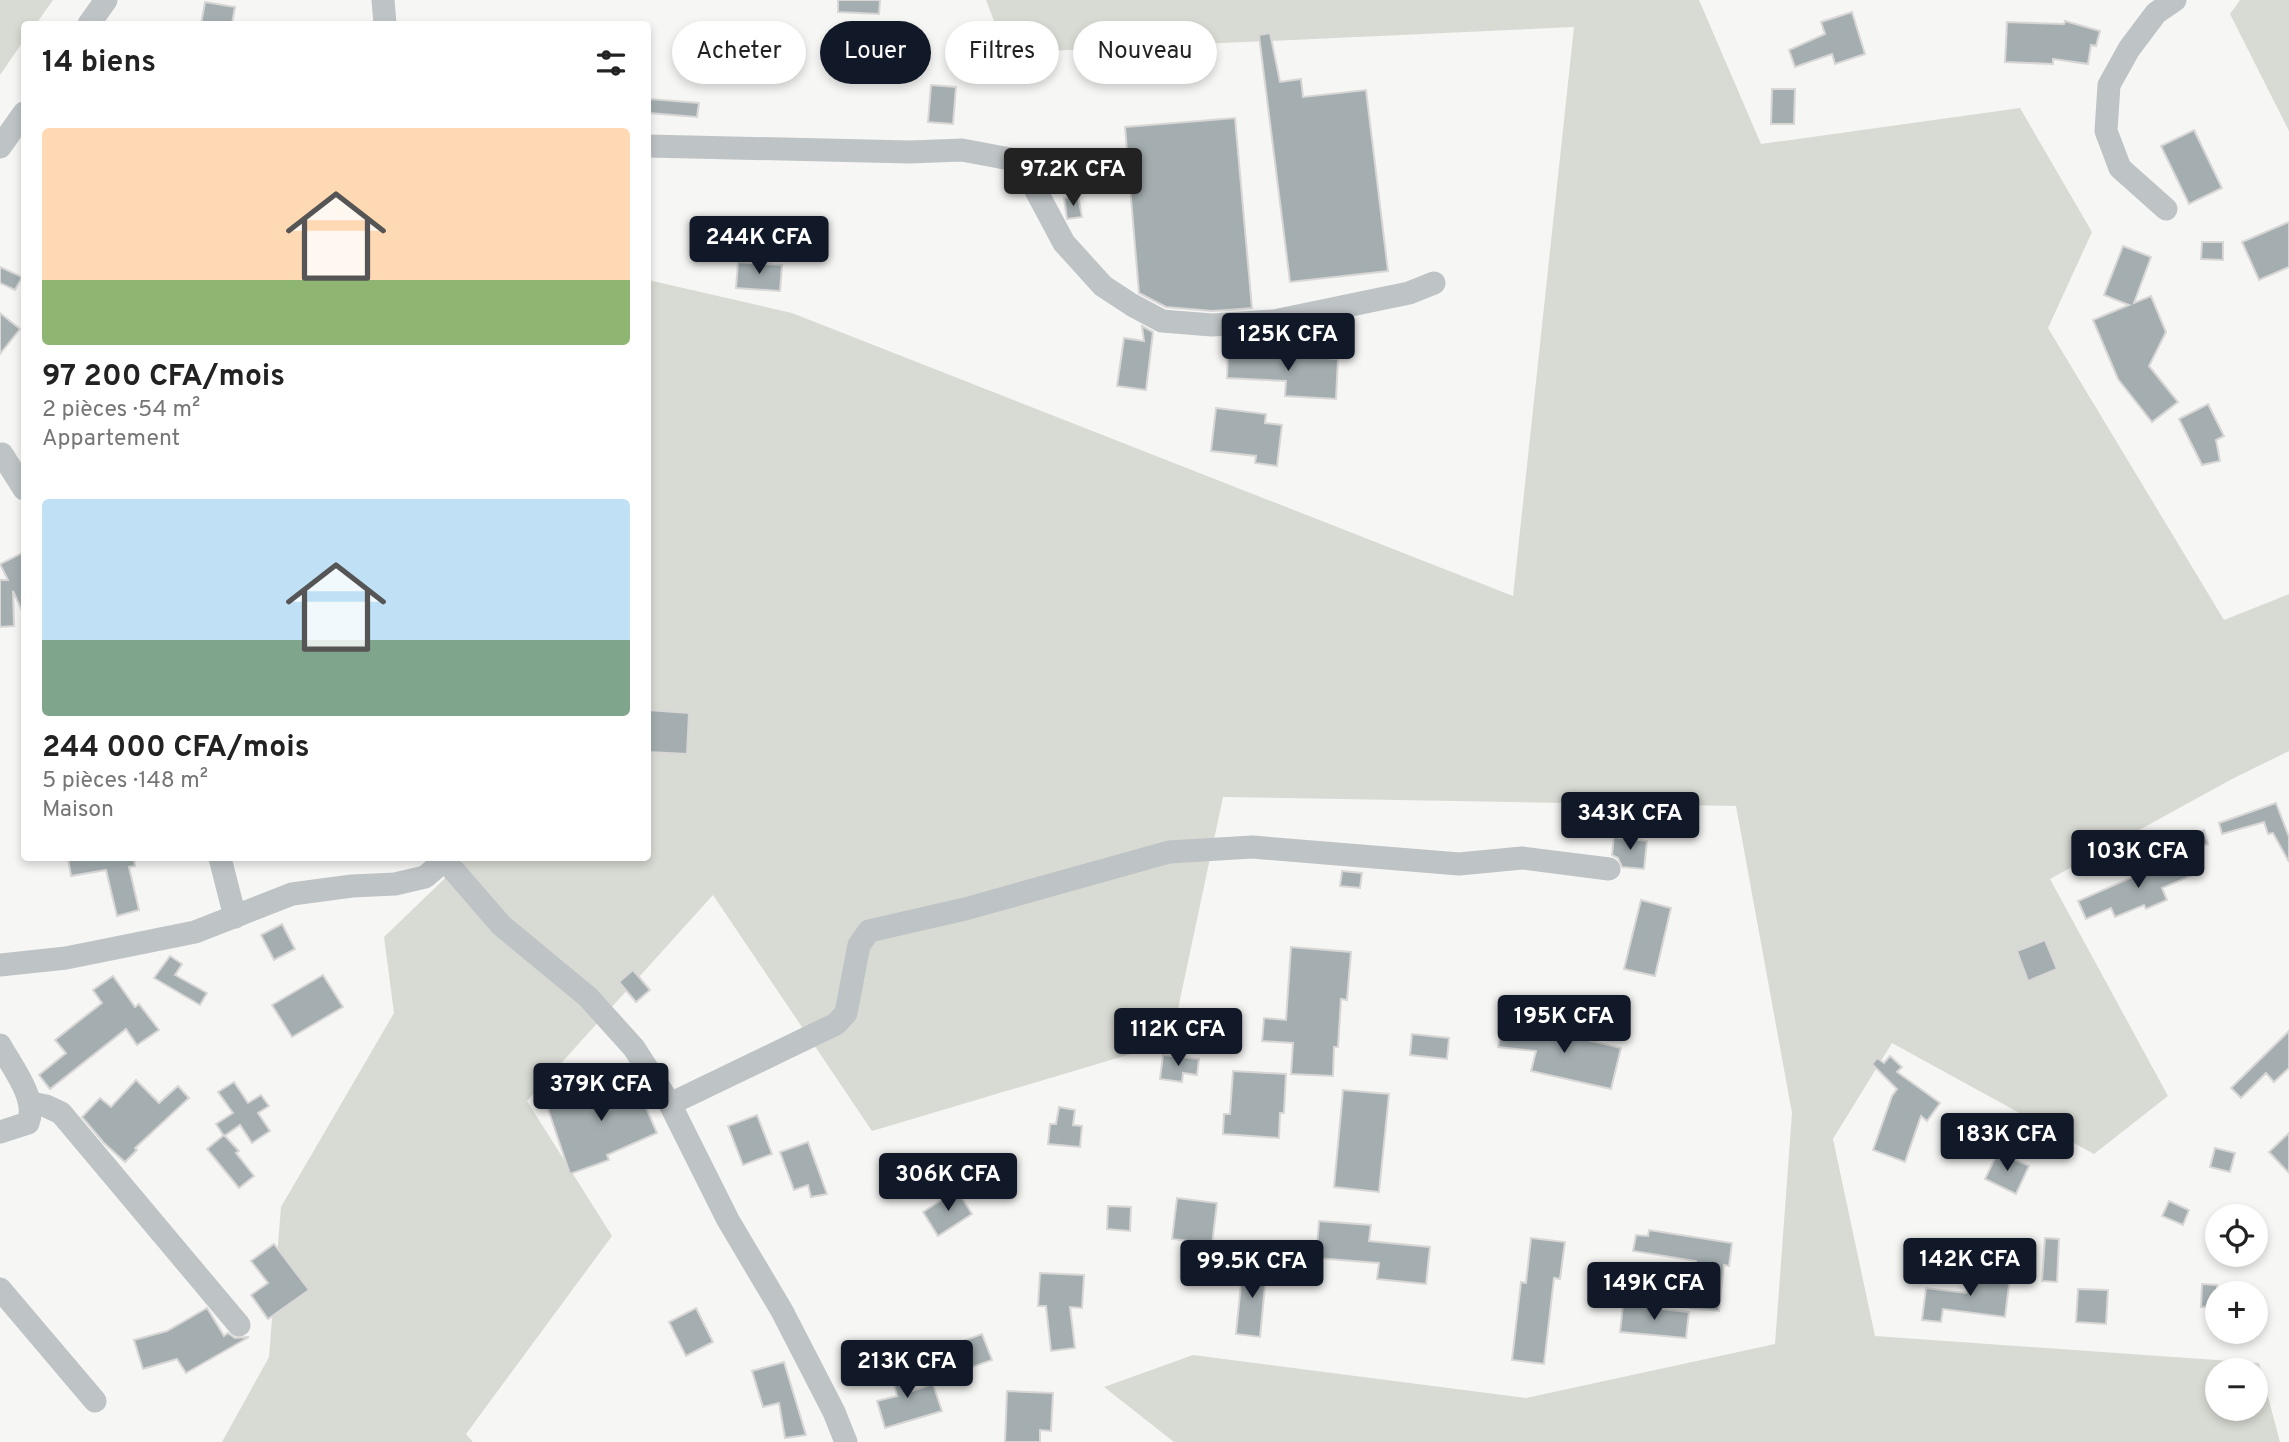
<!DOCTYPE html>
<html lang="fr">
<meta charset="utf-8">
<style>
body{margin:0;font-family:Overpass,sans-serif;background:#f2f2f2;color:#222;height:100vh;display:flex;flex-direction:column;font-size:26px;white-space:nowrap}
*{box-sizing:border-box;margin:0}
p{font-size:23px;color:#767676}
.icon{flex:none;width:38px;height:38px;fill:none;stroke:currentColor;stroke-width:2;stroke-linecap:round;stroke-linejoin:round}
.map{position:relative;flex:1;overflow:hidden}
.sheet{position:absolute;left:21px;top:21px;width:630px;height:840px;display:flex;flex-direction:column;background:#fff;border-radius:7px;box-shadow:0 4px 10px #0003}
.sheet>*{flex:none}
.top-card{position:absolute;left:672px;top:21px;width:665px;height:63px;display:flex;gap:14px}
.tools{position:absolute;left:2205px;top:1204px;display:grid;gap:14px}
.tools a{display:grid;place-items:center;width:63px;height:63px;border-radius:50%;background:#fff;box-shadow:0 4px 10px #0003;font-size:35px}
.price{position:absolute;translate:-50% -60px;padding:0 16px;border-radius:7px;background:#111827;color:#fff;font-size:23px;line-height:46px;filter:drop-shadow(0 2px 4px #0008)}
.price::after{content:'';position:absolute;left:50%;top:42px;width:21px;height:16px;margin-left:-10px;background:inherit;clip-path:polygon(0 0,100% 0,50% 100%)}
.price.current{background:#222;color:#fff}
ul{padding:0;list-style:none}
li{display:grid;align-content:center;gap:14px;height:371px;padding:0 21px}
li span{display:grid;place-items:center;height:217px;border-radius:7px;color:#555}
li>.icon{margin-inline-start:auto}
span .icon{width:126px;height:126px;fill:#fffc;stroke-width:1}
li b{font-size:30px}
h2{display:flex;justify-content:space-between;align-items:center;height:84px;padding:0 21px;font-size:30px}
.tag{padding:0 24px;border-radius:32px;background:#fff;box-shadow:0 4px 10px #0003;font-size:24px;line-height:63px}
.tag.current{background:#111827;color:#fff}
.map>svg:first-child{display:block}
</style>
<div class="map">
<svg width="2289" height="1442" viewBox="0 0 2289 1442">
<rect width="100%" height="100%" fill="#f6f6f4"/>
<g fill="#d8dbd3" fill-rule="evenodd">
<path d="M 0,0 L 53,0 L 36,24 L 24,24 L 24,40 L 0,75 Z"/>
<path d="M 986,0 L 1699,0 L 1761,144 L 2020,108 L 2092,232 L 2048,328 L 2224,620 L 2289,594 L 2289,751 L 2232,779 L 2050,879 L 2168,1096 L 2094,1154 L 1892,1043 L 1833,1139 L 1875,1336 L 2259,1363 L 2280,1442 L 1174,1442 L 1104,1387 L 1193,1355 L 1526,1398 L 1775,1344 L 1792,1113 L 1736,806 L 1223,797 L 1171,1042 L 872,1131 L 713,895 L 527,1101 L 612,1236 L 466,1434 L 473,1442 L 222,1442 L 269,1357 L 281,1207 L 394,1013 L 384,937 L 466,858 L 648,858 L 648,280 L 792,313 L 1513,596 L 1574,27 L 1006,53 ZM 2217,1370 L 2256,1370 L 2256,1409 L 2217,1409 Z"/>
<path d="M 2240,0 L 2289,0 L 2289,131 L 2230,14 Z"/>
</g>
<g fill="#a4aeb0" stroke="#d8d7d6" stroke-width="2">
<path d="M 838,0 L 880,0 L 879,14 L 838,12 Z"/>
<path d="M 205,2 L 235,7 L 232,24 L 201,24 Z"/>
<path d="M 1852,12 L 1865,54 L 1835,64 L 1832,54 L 1795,67 L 1789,50 L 1825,34 L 1821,22 Z"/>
<path d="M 2065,21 L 2100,31 L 2096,46 L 2091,45 L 2088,64 L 2053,59 L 2053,64 L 2005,62 L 2007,22 L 2064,24 Z"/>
<path d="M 1270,33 L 1280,82 L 1301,79 L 1303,97 L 1366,90 L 1388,271 L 1290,282 L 1259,35 Z"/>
<path d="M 931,85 L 956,87 L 953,124 L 928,122 Z"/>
<path d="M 1772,89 L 1795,89 L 1794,124 L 1771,124 Z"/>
<path d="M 650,99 L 699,103 L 697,117 L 649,113 Z"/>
<path d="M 1235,118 L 1252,308 L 1212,311 L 1166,307 L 1139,293 L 1125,127 Z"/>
<path d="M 2194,130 L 2222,188 L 2189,204 L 2161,146 Z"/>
<path d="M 1078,196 L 1082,217 L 1067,219 L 1064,198 Z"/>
<path d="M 2289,222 L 2289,267 L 2259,280 L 2242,242 Z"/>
<path d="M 2202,242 L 2223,242 L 2223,260 L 2201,259 Z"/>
<path d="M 2123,246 L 2151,257 L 2134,303 L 2151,296 L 2166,332 L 2149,366 L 2178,402 L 2152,422 L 2118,379 L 2093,320 L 2129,305 L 2104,295 Z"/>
<path d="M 738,262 L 782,265 L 780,291 L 736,288 Z"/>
<path d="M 0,267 L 22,277 L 15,290 L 0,283 Z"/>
<path d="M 0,313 L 20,329 L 0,354 Z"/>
<path d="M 1142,326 L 1153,332 L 1146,390 L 1117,386 L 1124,338 L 1144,341 Z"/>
<path d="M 1228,351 L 1338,359 L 1336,399 L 1285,396 L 1286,381 L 1227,378 Z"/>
<path d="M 2208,404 L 2224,436 L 2216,440 L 2220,461 L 2202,465 L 2179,419 Z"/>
<path d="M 1216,408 L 1266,414 L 1265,423 L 1282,425 L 1277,466 L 1255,463 L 1256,456 L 1211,451 Z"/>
<path d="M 24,552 L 24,615 L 13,591 L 14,626 L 0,627 L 0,580 L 8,580 L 0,564 Z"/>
<path d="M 648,710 L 689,713 L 687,754 L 648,752 Z"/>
<path d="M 2276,803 L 2289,837 L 2289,862 L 2273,833 L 2268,834 L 2264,822 L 2222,834 L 2219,823 Z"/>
<path d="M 2204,830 L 2208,844 L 2190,849 L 2186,836 Z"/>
<path d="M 1614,837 L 1647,841 L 1644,869 L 1622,867 L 1618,858 L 1612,855 Z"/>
<path d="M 2194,856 L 2200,872 L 2162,888 L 2167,900 L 2146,909 L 2144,905 L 2115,917 L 2111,908 L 2086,919 L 2078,901 L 2153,868 L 2155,872 Z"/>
<path d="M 68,858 L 134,858 L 135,866 L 129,867 L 139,910 L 117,916 L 106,870 L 71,876 Z"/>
<path d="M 1342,871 L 1362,873 L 1360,888 L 1340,886 Z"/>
<path d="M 1641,900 L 1671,908 L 1655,976 L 1624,969 Z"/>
<path d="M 282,924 L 295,949 L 274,960 L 261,935 Z"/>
<path d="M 2045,940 L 2057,969 L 2028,981 L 2017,951 Z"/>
<path d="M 1291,947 L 1351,952 L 1347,1000 L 1341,999 L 1338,1047 L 1334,1047 L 1333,1076 L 1291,1074 L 1293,1043 L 1262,1041 L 1264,1018 L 1286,1020 Z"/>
<path d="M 170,956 L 182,964 L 175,975 L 207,993 L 200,1005 L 154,978 Z"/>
<path d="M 633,970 L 650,990 L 636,1002 L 619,982 Z"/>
<path d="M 323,975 L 343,1007 L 292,1037 L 272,1005 Z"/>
<path d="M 113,976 L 135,1007 L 139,1004 L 159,1030 L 137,1045 L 126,1029 L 50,1089 L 39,1075 L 66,1053 L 55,1040 L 102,1003 L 93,990 Z"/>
<path d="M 1501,1023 L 1533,1027 L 1621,1048 L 1611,1089 L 1531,1071 L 1536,1051 L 1498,1047 Z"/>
<path d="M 2289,1031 L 2289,1068 L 2274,1082 L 2266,1073 L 2241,1098 L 2231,1088 Z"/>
<path d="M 1412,1034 L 1449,1038 L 1447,1059 L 1410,1055 Z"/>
<path d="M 1163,1055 L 1199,1059 L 1197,1075 L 1183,1073 L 1182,1082 L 1160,1079 Z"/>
<path d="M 1890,1056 L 1902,1067 L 1897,1072 L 1940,1103 L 1927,1121 L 1921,1116 L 1905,1162 L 1873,1150 L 1892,1096 L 1897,1089 L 1872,1064 L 1877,1058 L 1884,1063 Z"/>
<path d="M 1233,1071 L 1286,1074 L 1284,1113 L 1280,1113 L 1279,1138 L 1223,1134 L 1224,1114 L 1230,1114 Z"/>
<path d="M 631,1073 L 657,1133 L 607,1155 L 609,1160 L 570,1174 L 548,1109 L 597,1091 L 595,1088 Z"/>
<path d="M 136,1080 L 159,1103 L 178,1086 L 189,1098 L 135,1148 L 137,1150 L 125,1162 L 104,1143 L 82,1117 L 100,1098 L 111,1107 Z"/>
<path d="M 234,1082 L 248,1103 L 261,1095 L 269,1106 L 258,1113 L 270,1131 L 252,1143 L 240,1125 L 224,1136 L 216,1124 L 233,1113 L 218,1092 Z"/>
<path d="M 1343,1090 L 1389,1094 L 1379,1192 L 1334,1187 Z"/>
<path d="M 1059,1107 L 1075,1110 L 1073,1125 L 1082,1126 L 1080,1147 L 1048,1144 L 1050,1124 L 1056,1124 Z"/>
<path d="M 757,1115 L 772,1154 L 743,1165 L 728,1126 Z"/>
<path d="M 2289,1133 L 2289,1173 L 2269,1152 Z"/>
<path d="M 224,1135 L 239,1151 L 236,1153 L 254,1176 L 239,1188 L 207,1149 Z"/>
<path d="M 808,1142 L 827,1194 L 811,1197 L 808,1185 L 794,1190 L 780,1152 Z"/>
<path d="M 2215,1148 L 2235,1153 L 2230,1172 L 2210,1167 Z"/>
<path d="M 1998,1152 L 2029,1166 L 2016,1194 L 1985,1179 Z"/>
<path d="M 957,1190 L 972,1214 L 938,1236 L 923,1212 Z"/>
<path d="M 1177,1198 L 1217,1203 L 1212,1244 L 1172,1239 Z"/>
<path d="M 2169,1201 L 2189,1210 L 2183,1225 L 2162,1216 Z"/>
<path d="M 1108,1206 L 1131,1207 L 1130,1231 L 1107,1229 Z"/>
<path d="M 1319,1221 L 1371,1225 L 1369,1241 L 1430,1247 L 1426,1284 L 1377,1279 L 1379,1263 L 1316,1258 Z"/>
<path d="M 1649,1230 L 1732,1243 L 1729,1266 L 1724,1265 L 1719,1311 L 1690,1308 L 1696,1261 L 1633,1251 L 1636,1235 L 1648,1236 Z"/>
<path d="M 1531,1238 L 1565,1242 L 1560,1279 L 1554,1278 L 1544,1364 L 1512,1360 L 1521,1282 L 1526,1283 Z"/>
<path d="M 2045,1238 L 2059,1239 L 2057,1282 L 2042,1281 Z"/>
<path d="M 274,1244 L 309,1290 L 268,1319 L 251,1295 L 268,1283 L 251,1261 Z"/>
<path d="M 1243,1263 L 1267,1265 L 1260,1337 L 1236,1334 Z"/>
<path d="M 1969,1272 L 2010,1277 L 2005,1317 L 1943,1309 L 1941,1322 L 1922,1320 L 1926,1288 L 1966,1293 Z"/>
<path d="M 1040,1273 L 1084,1275 L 1082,1308 L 1070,1307 L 1075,1348 L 1051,1351 L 1046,1306 L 1038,1306 Z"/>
<path d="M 2202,1284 L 2217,1285 L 2217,1308 L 2201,1307 Z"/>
<path d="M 2078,1289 L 2108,1290 L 2106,1324 L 2076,1322 Z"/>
<path d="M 1623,1305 L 1689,1312 L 1686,1338 L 1620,1332 Z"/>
<path d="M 207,1308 L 224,1336 L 228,1333 L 235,1338 L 249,1337 L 186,1373 L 177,1359 L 143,1369 L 134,1340 L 167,1331 Z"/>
<path d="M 696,1308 L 713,1342 L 686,1356 L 669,1322 Z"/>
<path d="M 982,1334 L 992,1360 L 961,1371 L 952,1345 Z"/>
<path d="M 904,1360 L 912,1391 L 933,1384 L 942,1411 L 885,1428 L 877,1401 L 897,1396 L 889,1364 Z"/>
<path d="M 784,1362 L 806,1435 L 785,1438 L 779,1403 L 763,1407 L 752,1371 Z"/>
<path d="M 1007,1391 L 1053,1393 L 1051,1431 L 1040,1430 L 1040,1442 L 1005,1442 Z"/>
</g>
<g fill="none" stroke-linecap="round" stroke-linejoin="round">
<g stroke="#bec3c5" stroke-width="23">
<path d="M 383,0 L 385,24"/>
<path d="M 89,24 L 106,0"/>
<path d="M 648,146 L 910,152 L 962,150 L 1010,159 L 1033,185 L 1064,243 L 1103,286 L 1132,305 L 1162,321 L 1212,325 L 1274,321 L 1409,293 L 1434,283"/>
<path d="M 0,147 L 24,113"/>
<path d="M 2166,209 L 2120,168 L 2106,131 L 2109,85 L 2129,49 L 2156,13 L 2175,0"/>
<path d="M 2,454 L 24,489"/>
<path d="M 220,858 L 235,917"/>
<path d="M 443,858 L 501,925 L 588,997 L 634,1048 L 670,1104 L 728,1220 L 782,1311 L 834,1412 L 846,1442"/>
<path d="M 0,965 L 66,958 L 195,932 L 292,894 L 352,886 L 395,884 L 425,877 L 445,860"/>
<path d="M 0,1045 C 12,1067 38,1099 28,1123 L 0,1132"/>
<path d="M 31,1103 L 46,1106 L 61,1113 L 239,1325"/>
<path d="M 670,1104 L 836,1024 L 846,1013 L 859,945 L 869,931 L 965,909 L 1169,852 L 1252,847 L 1459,864 L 1522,858 L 1609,869"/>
<path d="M 0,1289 L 95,1401"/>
</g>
</g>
</svg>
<div class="tools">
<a><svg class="icon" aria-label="locate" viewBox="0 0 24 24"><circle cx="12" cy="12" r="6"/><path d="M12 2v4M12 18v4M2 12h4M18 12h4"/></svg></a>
<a>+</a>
<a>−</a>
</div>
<b class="price current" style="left:1073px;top:208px">97.2K CFA</b>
<b class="price" style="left:759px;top:276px">244K CFA</b>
<b class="price" style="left:1288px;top:373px">125K CFA</b>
<b class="price" style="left:1630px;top:852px">343K CFA</b>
<b class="price" style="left:2138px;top:890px">103K CFA</b>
<b class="price" style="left:1564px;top:1055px">195K CFA</b>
<b class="price" style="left:1178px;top:1068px">112K CFA</b>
<b class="price" style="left:601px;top:1123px">379K CFA</b>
<b class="price" style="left:2007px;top:1173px">183K CFA</b>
<b class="price" style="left:948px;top:1213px">306K CFA</b>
<b class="price" style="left:1970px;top:1298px">142K CFA</b>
<b class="price" style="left:1252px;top:1300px">99.5K CFA</b>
<b class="price" style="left:1654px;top:1322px">149K CFA</b>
<b class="price" style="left:907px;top:1400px">213K CFA</b>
<div class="top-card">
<a class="tag">Acheter</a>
<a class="tag current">Louer</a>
<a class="tag">Filtres</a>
<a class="tag">Nouveau</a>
</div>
<section class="sheet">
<h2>14 biens<svg class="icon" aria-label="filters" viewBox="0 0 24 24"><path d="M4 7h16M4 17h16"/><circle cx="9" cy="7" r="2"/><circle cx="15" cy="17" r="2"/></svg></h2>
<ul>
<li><span style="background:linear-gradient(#ffd9b3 70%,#8fb573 0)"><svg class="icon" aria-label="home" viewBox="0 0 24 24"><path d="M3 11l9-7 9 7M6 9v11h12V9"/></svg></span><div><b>97 200 CFA/mois</b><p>2 pièces · 54 m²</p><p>Appartement</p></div></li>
<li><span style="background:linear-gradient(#bfe0f5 65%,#7fa58c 0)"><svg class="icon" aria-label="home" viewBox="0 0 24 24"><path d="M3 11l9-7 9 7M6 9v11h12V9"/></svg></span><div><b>244 000 CFA/mois</b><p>5 pièces · 148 m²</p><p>Maison</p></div></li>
</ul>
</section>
</div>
